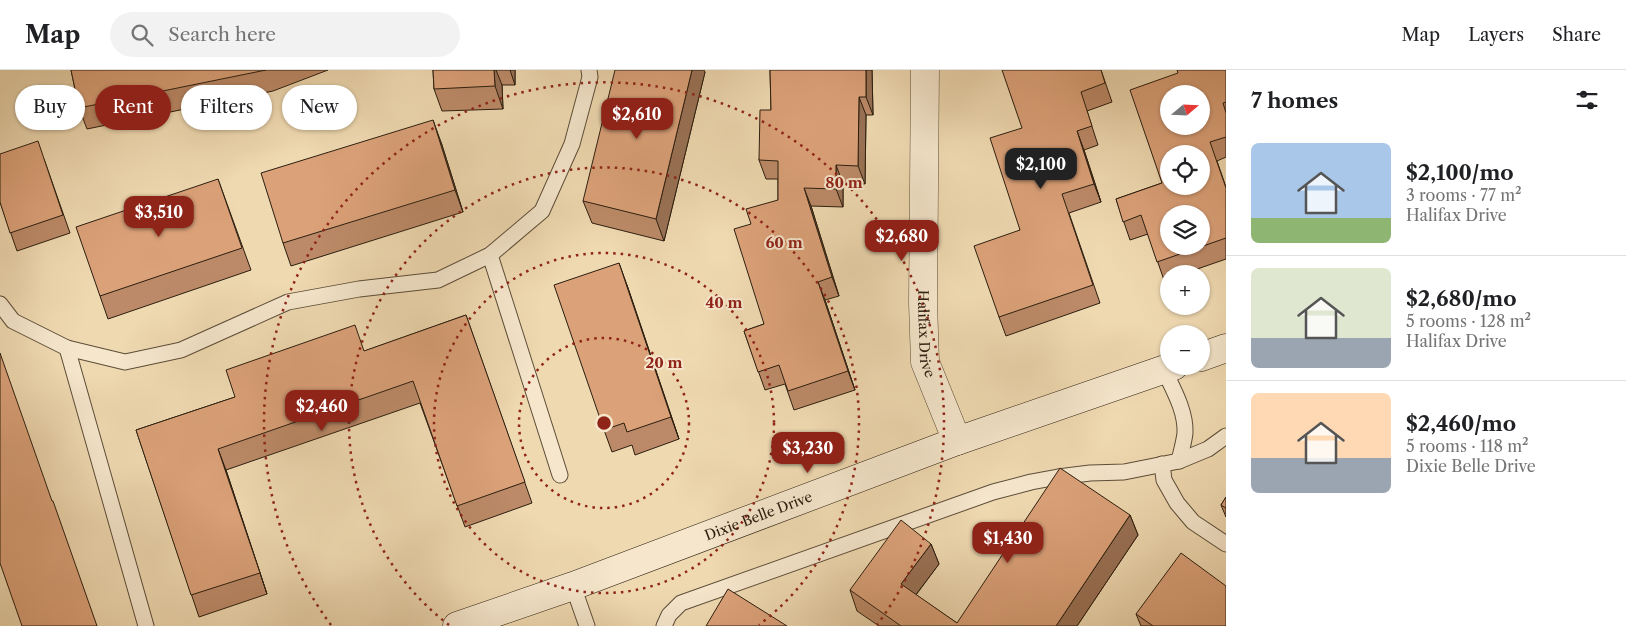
<!DOCTYPE html>
<meta charset="utf-8">
<style>
body{margin:0;font-family:"Libre Caslon Text",serif;background:#f2f2f2;color:#202124;height:100vh;display:flex;flex-direction:column;font-size:19px;white-space:nowrap}
*{box-sizing:border-box;margin:0}
p{font-size:16px;color:#757577}
.icon{flex:none;width:28px;height:28px;fill:none;stroke:currentColor;stroke-width:2;stroke-linecap:round;stroke-linejoin:round}
.map{position:relative;flex:1;overflow:hidden}
.side{display:flex;flex-direction:column;background:#fff;width:400px}
.side>*{flex:none}
.guide{position:absolute;left:15px;top:15px;width:475px;height:45px;display:flex;gap:10px}
.needle{width:32px;rotate:71deg}
.buttons{position:absolute;left:1160px;top:15px;display:grid;gap:10px}
.buttons a{display:grid;place-items:center;width:50px;height:50px;border-radius:50%;background:#fff;box-shadow:0 1px 4px #0004;font-size:25px}
.price{position:absolute;translate:-50% -42px;padding:0 11px;border-radius:10px;background:#8f2418;color:#fff;font-size:16px;line-height:32px;filter:drop-shadow(0 1px 2px #0008)}
.price::after{content:'';position:absolute;left:50%;top:30px;width:15px;height:11px;margin-left:-8px;background:inherit;clip-path:polygon(0 0,100% 0,50% 100%)}
.price.on{background:#222;color:#fff}
ul{padding:0;list-style:none}
li{display:flex;align-items:center;gap:15px;height:125px;padding:0 25px}
li+li{border-top:1px solid #e0e0e0}
li span{display:grid;place-items:center;flex:none;width:140px;height:100px;border-radius:8px;color:#555}
li>.icon{margin-inline-start:auto}
span .icon{width:60px;height:60px;fill:#fffc;stroke-width:1}
li b{font-size:21px}
h2{display:flex;justify-content:space-between;align-items:center;height:60px;padding:0 25px;font-size:21px}
.tag{padding:0 18px;border-radius:22px;background:#fff;box-shadow:0 1px 4px #0004;font-size:18px;line-height:45px}
.tag.on{background:#8f2418;color:#fff}
header{display:flex;align-items:center;gap:30px;box-sizing:border-box;height:70px;padding:0 25px;background:#fff;border-bottom:1px solid #e0e0e0}
header strong{font-size:24px}
nav{display:flex;gap:28px;margin-inline-start:auto;font-size:18px}
.search{width:350px;height:45px;background:#f2f2f2;display:flex;align-items:center;gap:12px;box-sizing:border-box;padding:0 18px;border-radius:28px;color:#757577;font-size:19px}
main{display:flex;flex:1;min-height:0}
.map>svg:first-child{display:block}
</style>
<header>
<strong>Map</strong>
<div class="search"><svg class="icon" aria-label="search" viewBox="0 0 24 24"><circle cx="10" cy="10" r="6"/><path d="M15 15l6 6"/></svg>Search here</div>
<nav><a>Map</a><a>Layers</a><a>Share</a></nav>
</header>
<main>
<div class="map">
<svg width="1226" height="556" viewBox="0 0 1226 556">
<rect width="100%" height="100%" fill="#efd9b1"/>
<filter id="stains"><feTurbulence type="fractalNoise" baseFrequency=".004" numOctaves="4"/><feColorMatrix values="0 0 0 0 .2 0 0 0 0 .09 0 0 0 0 .02 0 0 0 .5 -.17"/></filter>
<radialGradient id="worn" r=".72"><stop offset=".6" stop-color="#630" stop-opacity="0"/><stop offset="1" stop-color="#630" stop-opacity=".3"/></radialGradient>
<g fill="none" stroke-linecap="round" stroke-linejoin="round">
<g stroke="#5c4d38" stroke-width="17">
<g id="lane">
<path d="M 490,185 L 560,405"/>
<path d="M 0,234 L 13,251 L 67,278 L 125,292 L 181,280 L 288,232 L 359,219 L 438,210 L 490,185 L 542,141 L 572,74 L 590,7 L 589,0"/>
<path d="M 67,278 L 146,556"/>
<path d="M 1164,300 C 1173,319 1186,341 1185,363 C 1184,372 1181,382 1179,391"/>
<path d="M 1162,394 L 1164,410 L 1177,433 L 1193,452 L 1226,474"/>
<path d="M 573,516 L 587,556"/>
<path d="M 664,556 L 669,545 L 681,533 L 993,422 L 1031,412 L 1058,407 L 1090,403 L 1124,402 L 1179,391 L 1208,379 L 1226,366"/>
</g>
</g>
<g stroke="#5c4d38" stroke-width="29">
<g id="street">
<path id="s1" d="M 925,0 L 923,233 L 925,292 L 957,371"/>
</g>
</g>
<g stroke="#2b1e0f" stroke-width="29">
<g id="secondary">
<path d="M 1201,287 L 1226,278"/>
<path id="s2" d="M 457,556 L 573,516 L 957,371 L 1174,296"/>
</g>
</g>
<use href="#lane" stroke="#f5e6cc" stroke-width="15"/>
<use href="#street" stroke="#f5e6cc" stroke-width="28"/>
<use href="#secondary" stroke="#f5e6cc" stroke-width="28"/>
</g>
<g fill="#bc8a68" stroke="#2b1e0f">
<path d="M 71,0 L 328,0 L 273,21 L 87,59 L 79,38 Z"/>
<path d="M 433,0 L 515,0 L 515,15 L 502,15 L 503,39 L 442,41 L 434,19 Z"/>
<path d="M 770,0 L 872,0 L 873,45 L 866,45 L 865,114 L 843,114 L 843,137 L 811,136 L 839,226 L 825,230 L 855,320 L 794,340 L 785,314 L 765,320 L 744,261 L 764,254 L 751,154 L 778,130 L 778,109 L 766,109 L 759,90 L 771,40 Z"/>
<path d="M 1101,0 L 1112,32 L 1087,41 L 1098,75 L 1084,80 L 1101,132 L 1069,143 L 1100,233 L 1006,266 L 999,247 L 1020,160 L 1022,58 Z"/>
<path d="M 1226,0 L 1226,87 L 1217,91 L 1226,117 L 1226,189 L 1183,204 L 1169,204 L 1169,209 L 1164,210 L 1148,164 L 1130,170 L 1116,129 L 1162,113 Z"/>
<path d="M 705,2 L 664,171 L 592,153 L 583,131 Z"/>
<path d="M 441,72 L 463,142 L 291,196 L 283,173 Z"/>
<path d="M 44,89 L 70,163 L 17,181 L 0,132 Z"/>
<path d="M 218,109 L 251,200 L 108,249 L 100,226 Z"/>
<path d="M 627,215 L 679,369 L 635,385 L 632,375 L 612,382 L 604,360 Z"/>
<path d="M 466,245 L 532,433 L 465,457 L 420,333 L 226,400 L 267,524 L 199,547 L 136,360 L 235,327 Z"/>
<path d="M 1226,427 L 1226,447 L 1221,435 Z"/>
<path d="M 1130,445 L 1138,465 L 1077,556 L 879,556 L 857,541 L 850,520 L 931,474 L 939,494 L 916,525 L 957,553 Z"/>
<path d="M 1136,544 L 1226,556 L 1141,556 Z"/>
</g>
<g fill="#997155" stroke="#2b1e0f">
<path d="M 494,0 L 496,0 L 502,15 L 503,39 L 495,16 Z"/>
<path d="M 510,0 L 515,0 L 515,15 Z"/>
<path d="M 692,0 L 704,0 L 705,2 L 664,171 L 656,149 Z"/>
<path d="M 866,0 L 872,0 L 873,45 L 866,27 Z"/>
<path d="M 859,27 L 866,45 L 865,114 L 858,96 Z"/>
<path d="M 433,50 L 441,72 L 463,142 L 455,120 Z"/>
<path d="M 1077,61 L 1084,80 L 1101,132 L 1094,114 Z"/>
<path d="M 836,95 L 843,114 L 843,137 L 836,119 Z"/>
<path d="M 804,118 L 811,136 L 839,226 L 832,207 Z"/>
<path d="M 619,193 L 627,215 L 679,369 L 671,347 Z"/>
<path d="M 818,212 L 825,230 L 855,320 L 848,301 Z"/>
<path d="M 218,379 L 226,400 L 267,524 L 260,503 Z"/>
<path d="M 1130,445 L 1138,465 L 1077,556 L 1056,556 Z"/>
<path d="M 931,474 L 939,494 L 908,535 L 901,514 Z"/>
</g>
<g fill="#dba179" stroke="#2b1e0f" fill-rule="evenodd">
<path d="M 71,0 L 266,0 L 79,38 Z"/>
<path d="M 433,0 L 494,0 L 495,16 L 434,19 Z"/>
<path d="M 615,0 L 692,0 L 656,149 L 583,131 Z"/>
<path d="M 770,0 L 866,0 L 866,27 L 859,27 L 858,96 L 836,95 L 836,119 L 804,118 L 832,207 L 818,212 L 848,301 L 788,321 L 779,295 L 758,302 L 744,261 L 764,254 L 734,159 L 751,154 L 746,139 L 778,130 L 778,91 L 759,90 L 760,40 L 771,40 Z"/>
<path d="M 1002,0 L 1101,0 L 1105,13 L 1081,22 L 1092,56 L 1077,61 L 1094,114 L 1062,124 L 1093,215 L 999,247 L 974,176 L 1020,160 L 990,68 L 1022,58 Z"/>
<path d="M 1177,0 L 1226,0 L 1226,32 L 1223,33 L 1226,43 L 1226,67 L 1210,72 L 1226,118 L 1226,168 L 1157,192 L 1141,145 L 1123,152 L 1116,129 L 1162,113 L 1130,20 L 1178,3 ZM 1169,24 L 1201,24 L 1201,56 L 1169,56 ZM 1169,84 L 1201,84 L 1201,116 L 1169,116 ZM 1169,144 L 1201,144 L 1201,176 L 1169,176 Z"/>
<path d="M 433,50 L 455,120 L 283,173 L 261,103 Z"/>
<path d="M 38,71 L 63,145 L 10,163 L 0,132 L 0,84 Z"/>
<path d="M 218,109 L 242,178 L 100,226 L 76,157 Z"/>
<path d="M 619,193 L 671,347 L 627,362 L 624,353 L 604,360 L 554,215 Z"/>
<path d="M 466,245 L 525,412 L 457,436 L 413,311 L 218,379 L 260,503 L 191,525 L 136,360 L 235,327 L 226,300 L 355,255 L 364,281 Z"/>
<path d="M 0,283 L 52,431 L 53,431 L 97,556 L 22,556 L 0,493 Z"/>
<path d="M 1060,398 L 1130,445 L 1056,556 L 901,556 L 850,520 L 901,450 L 931,474 L 901,514 L 957,553 Z"/>
<path d="M 1226,427 L 1226,438 L 1221,435 Z"/>
<path d="M 1181,483 L 1226,516 L 1226,556 L 1153,556 L 1136,544 Z"/>
<path d="M 728,519 L 787,556 L 706,556 Z"/>
</g>
<g fill="none" stroke="#8f2418" stroke-width="2.5" stroke-dasharray="2.5 5">
<circle cx="604" cy="353" r="85"/>
<circle cx="604" cy="353" r="170"/>
<path d="M449 555A255 255 0 1 1 759 555"/>
<path d="M331 555A340 340 0 1 1 877 555"/>
</g>
<g text-anchor="middle" stroke-width="4" stroke-linejoin="round" paint-order="stroke">
<g font-size="14" fill="#2b1e0f" stroke="#f5e6cc">
<text dy="5" stroke="none"><textPath href="#s1" startOffset="264">Halifax Drive</textPath></text>
<text dy="5" stroke="none"><textPath href="#s2" startOffset="321">Dixie Belle Drive</textPath></text>
</g>
</g>
<circle cx="604" cy="353" r="8" fill="#8f2418" stroke="#f5e6cc" stroke-width="2.5"/>
<g font-size="15" text-anchor="middle" font-weight="bold" fill="#8f2418" stroke="#f5e6cc" stroke-width="4" stroke-linejoin="round" paint-order="stroke">
<text x="844" y="118">80 m</text>
<text x="784" y="178">60 m</text>
<text x="724" y="238">40 m</text>
<text x="664" y="298">20 m</text>
</g>
<rect width="100%" height="100%" filter="url(#stains)"/>
<rect width="100%" height="100%" fill="url(#worn)"/>
</svg>
<div class="buttons">
<a><svg class="needle" viewBox="-14 -14 28 28"><path d="M0-13l5 13h-10z" fill="#e53935"/><path d="M0 13l5-13h-10z" fill="#757577"/></svg></a>
<a><svg class="icon" aria-label="locate" viewBox="0 0 24 24"><circle cx="12" cy="12" r="6"/><path d="M12 2v4M12 18v4M2 12h4M18 12h4"/></svg></a>
<a><svg class="icon" aria-label="layers" viewBox="0 0 24 24"><path d="M12 4l9 5-9 5-9-5zM3 14l9 5 9-5"/></svg></a>
<a>+</a>
<a>−</a>
</div>
<b class="price" style="left:637px;top:70px">$2,610</b>
<b class="price on" style="left:1041px;top:120px">$2,100</b>
<b class="price" style="left:159px;top:168px">$3,510</b>
<b class="price" style="left:902px;top:192px">$2,680</b>
<b class="price" style="left:322px;top:362px">$2,460</b>
<b class="price" style="left:808px;top:404px">$3,230</b>
<b class="price" style="left:1008px;top:494px">$1,430</b>
<div class="guide">
<a class="tag">Buy</a>
<a class="tag on">Rent</a>
<a class="tag">Filters</a>
<a class="tag">New</a>
</div>
</div>
<section class="side">
<h2>7 homes<svg class="icon" aria-label="filters" viewBox="0 0 24 24"><path d="M4 7h16M4 17h16"/><circle cx="9" cy="7" r="2"/><circle cx="15" cy="17" r="2"/></svg></h2>
<ul>
<li><span style="background:linear-gradient(#a9c7e8 75%,#8fb573 0)"><svg class="icon" aria-label="home" viewBox="0 0 24 24"><path d="M3 11l9-7 9 7M6 9v11h12V9"/></svg></span><div><b>$2,100/mo</b><p>3 rooms · 77 m²</p><p>Halifax Drive</p></div></li>
<li><span style="background:linear-gradient(#dfe7d0 70%,#9aa5b1 0)"><svg class="icon" aria-label="home" viewBox="0 0 24 24"><path d="M3 11l9-7 9 7M6 9v11h12V9"/></svg></span><div><b>$2,680/mo</b><p>5 rooms · 128 m²</p><p>Halifax Drive</p></div></li>
<li><span style="background:linear-gradient(#ffd9b3 65%,#9aa5b1 0)"><svg class="icon" aria-label="home" viewBox="0 0 24 24"><path d="M3 11l9-7 9 7M6 9v11h12V9"/></svg></span><div><b>$2,460/mo</b><p>5 rooms · 118 m²</p><p>Dixie Belle Drive</p></div></li>
</ul>
</section>
</main>
